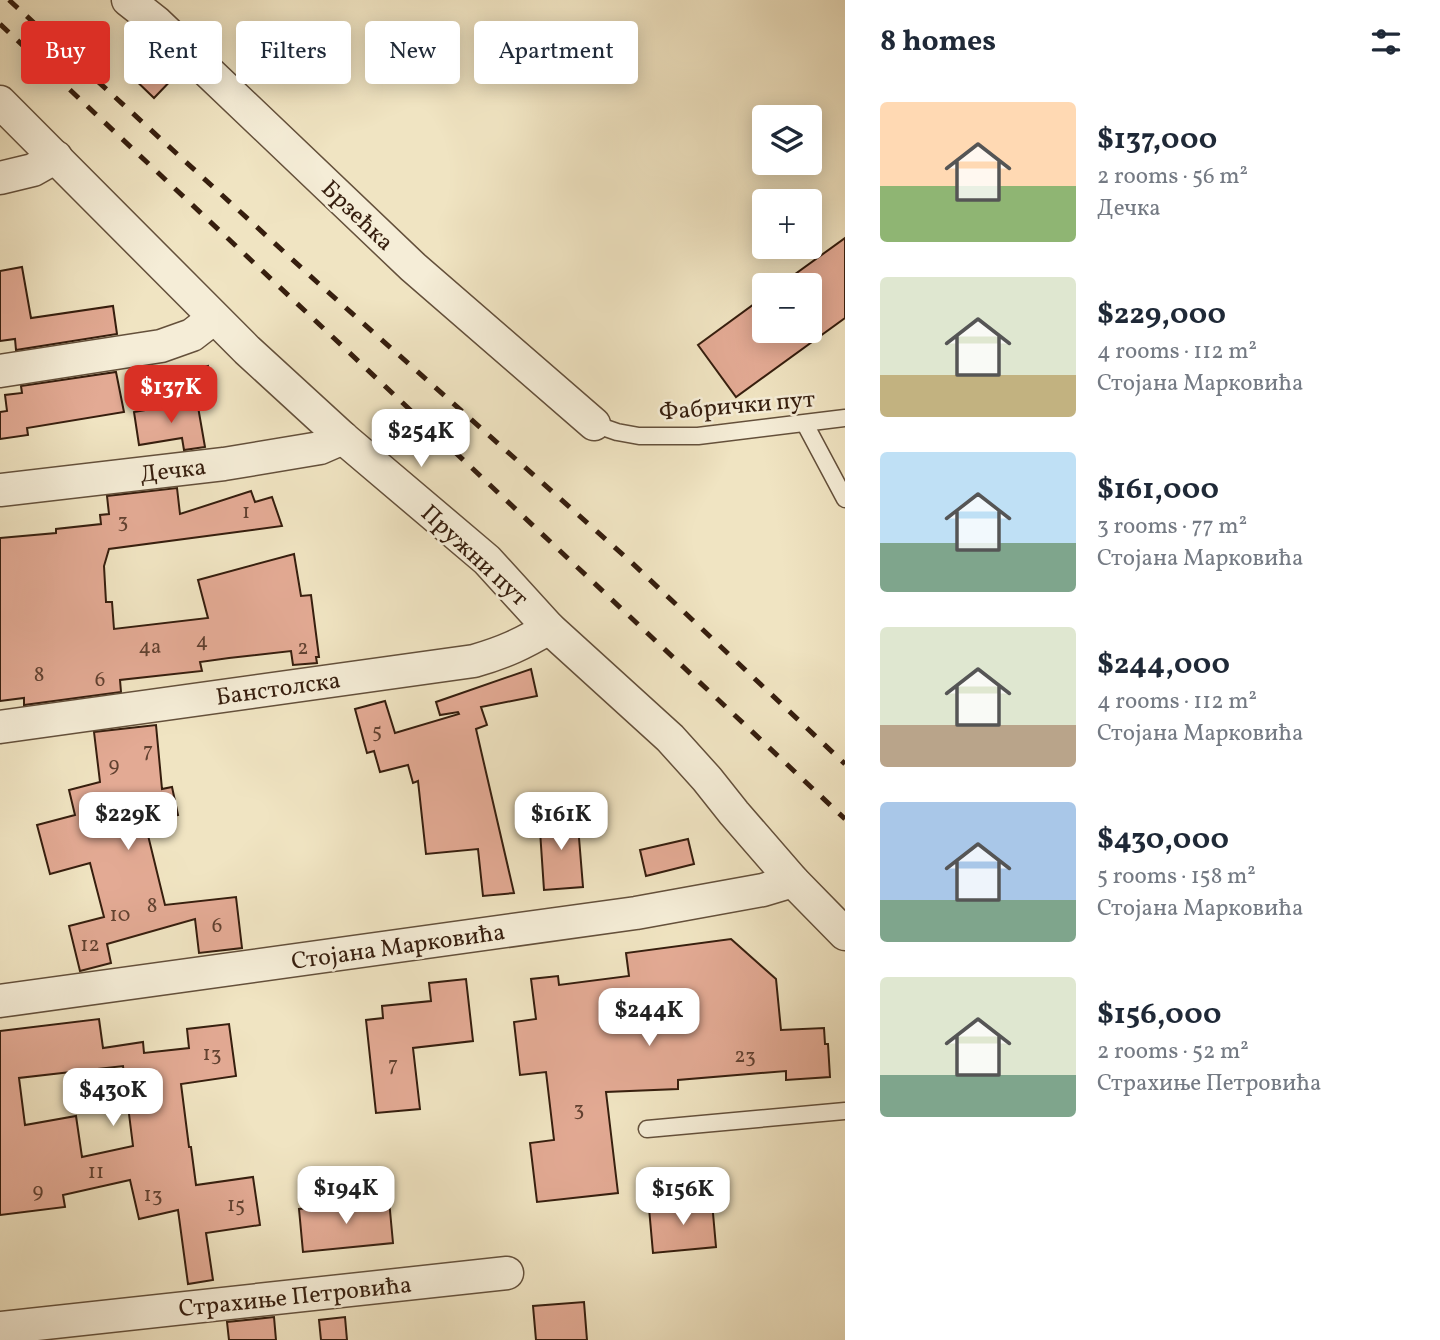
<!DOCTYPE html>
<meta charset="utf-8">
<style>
body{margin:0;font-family:Vollkorn,serif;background:#f6f6f7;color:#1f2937;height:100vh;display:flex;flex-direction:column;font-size:26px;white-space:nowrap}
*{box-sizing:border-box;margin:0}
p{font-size:23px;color:#747a83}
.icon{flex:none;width:38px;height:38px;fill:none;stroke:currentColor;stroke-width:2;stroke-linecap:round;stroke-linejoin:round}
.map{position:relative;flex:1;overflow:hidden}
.panel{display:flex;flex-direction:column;background:#fff;width:595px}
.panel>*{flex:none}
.top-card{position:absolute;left:21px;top:21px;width:665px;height:63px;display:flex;gap:14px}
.tools{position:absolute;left:752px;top:105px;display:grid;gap:14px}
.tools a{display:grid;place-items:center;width:70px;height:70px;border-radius:7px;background:#fff;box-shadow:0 4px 18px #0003;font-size:35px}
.price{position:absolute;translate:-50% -60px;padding:0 16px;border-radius:14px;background:#fff;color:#222;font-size:23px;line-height:46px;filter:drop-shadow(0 2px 4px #0008)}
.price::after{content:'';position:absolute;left:50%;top:42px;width:21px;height:16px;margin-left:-10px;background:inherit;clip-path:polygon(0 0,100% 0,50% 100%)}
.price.current{background:#d93025;color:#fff}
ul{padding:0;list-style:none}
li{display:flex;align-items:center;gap:21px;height:175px;padding:0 35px}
li span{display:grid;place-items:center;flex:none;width:196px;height:140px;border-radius:7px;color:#555}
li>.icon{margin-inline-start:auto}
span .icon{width:84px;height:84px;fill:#fffc;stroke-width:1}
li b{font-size:30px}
h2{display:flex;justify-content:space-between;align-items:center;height:84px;padding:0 35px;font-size:30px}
.chip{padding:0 24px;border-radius:7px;background:#fff;box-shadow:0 4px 18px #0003;font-size:24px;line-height:63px}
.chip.current{background:#d93025;color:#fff}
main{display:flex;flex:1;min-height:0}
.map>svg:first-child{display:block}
</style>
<main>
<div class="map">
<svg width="845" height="1340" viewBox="0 0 845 1340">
<rect width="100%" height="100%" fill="#f0e4c2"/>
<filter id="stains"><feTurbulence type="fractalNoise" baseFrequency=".00286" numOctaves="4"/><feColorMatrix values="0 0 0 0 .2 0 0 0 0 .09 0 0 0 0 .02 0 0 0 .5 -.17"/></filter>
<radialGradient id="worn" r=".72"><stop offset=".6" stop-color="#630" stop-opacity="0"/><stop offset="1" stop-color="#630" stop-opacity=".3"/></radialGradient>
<g fill="#e3aa94" stroke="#361e0e" stroke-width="2" fill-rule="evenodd">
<path d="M 151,47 L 179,72 L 154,98 L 127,72 Z"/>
<path d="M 845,238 L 845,318 L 736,397 L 698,345 L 765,296 L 765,331 L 810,331 L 810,285 L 780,285 Z"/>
<path d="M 22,267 L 31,318 L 113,306 L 117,334 L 16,350 L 15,339 L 0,341 L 0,271 Z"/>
<path d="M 208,366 L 213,392 L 189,397 L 184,371 Z"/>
<path d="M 116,372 L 124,412 L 27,428 L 28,435 L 0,439 L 0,412 L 7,411 L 5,395 L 22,393 L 21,386 Z"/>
<path d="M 197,401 L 205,447 L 184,450 L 182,438 L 139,445 L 134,412 Z"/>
<path d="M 177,488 L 180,514 L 251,491 L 255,502 L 272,497 L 282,526 L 109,549 L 104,566 L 106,602 L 112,602 L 114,629 L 208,618 L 198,580 L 294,554 L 301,596 L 311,595 L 319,657 L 316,657 L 317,663 L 293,665 L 291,651 L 229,658 L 200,662 L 202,671 L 120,680 L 121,692 L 24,705 L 24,698 L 0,701 L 0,538 L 56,533 L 56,529 L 101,524 L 100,515 L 109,514 L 107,496 Z"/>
<path d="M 531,669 L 537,696 L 481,707 L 487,725 L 476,729 L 514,893 L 483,896 L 478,849 L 426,854 L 418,781 L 413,783 L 408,765 L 380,772 L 374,751 L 367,753 L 355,709 L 385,701 L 395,733 L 459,714 L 458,712 L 440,715 L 436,702 Z"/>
<path d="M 156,725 L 162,789 L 172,787 L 178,815 L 145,823 L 165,905 L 236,897 L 242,948 L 199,953 L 195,919 L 107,944 L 111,963 L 80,971 L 69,926 L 104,917 L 90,863 L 50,874 L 37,825 L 75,815 L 69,790 L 100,782 L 94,732 Z"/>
<path d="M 577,813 L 583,887 L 544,890 L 539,816 Z"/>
<path d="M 688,839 L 694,864 L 646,876 L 640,850 Z"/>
<path d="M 731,939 L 776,979 L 781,1030 L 824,1028 L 825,1044 L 828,1044 L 830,1077 L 786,1080 L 786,1071 L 678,1080 L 678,1089 L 606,1092 L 618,1193 L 537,1202 L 530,1143 L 554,1140 L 546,1072 L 520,1075 L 514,1022 L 536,1019 L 531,979 L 558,976 L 559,985 L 629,976 L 626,953 Z"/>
<path d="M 466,979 L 473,1041 L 413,1048 L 420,1109 L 376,1113 L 366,1020 L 383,1018 L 382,1006 L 431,1001 L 429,983 Z"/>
<path d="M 99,1019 L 103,1048 L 143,1042 L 144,1053 L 189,1048 L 187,1029 L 229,1024 L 236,1076 L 181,1084 L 189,1147 L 191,1147 L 196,1185 L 253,1177 L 260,1225 L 206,1233 L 213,1280 L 188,1284 L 178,1210 L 139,1219 L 130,1180 L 63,1195 L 65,1207 L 0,1215 L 0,1031 ZM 123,1066 L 133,1146 L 82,1157 L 76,1116 L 25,1125 L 19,1078 Z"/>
<path d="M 389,1200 L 393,1243 L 303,1252 L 299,1209 Z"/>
<path d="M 712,1202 L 716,1247 L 653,1253 L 649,1208 Z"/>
<path d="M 584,1302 L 587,1340 L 536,1340 L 533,1306 Z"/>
<path d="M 274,1317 L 276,1340 L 229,1340 L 227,1322 Z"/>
<path d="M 345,1317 L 347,1340 L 321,1340 L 319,1320 Z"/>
</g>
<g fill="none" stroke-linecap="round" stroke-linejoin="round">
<g stroke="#64503b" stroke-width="19">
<g id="lane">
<path d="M 594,424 L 617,432 L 639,436 L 698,436 L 845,418"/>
<path d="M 805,424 L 845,499"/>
<path d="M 647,1129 L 845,1111"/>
</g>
</g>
<g stroke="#64503b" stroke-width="35">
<g id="street">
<path d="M 128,0 L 156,22 L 413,267 L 594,424"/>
<path d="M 0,102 L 247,350 L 343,438 L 487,560 L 549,628 L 670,738 L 707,779 L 734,813 L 793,881 L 845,934"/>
<path d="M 0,178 L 33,170 L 56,157"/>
<path d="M 0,371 L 161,346 L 192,335 L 214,318"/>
<path d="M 0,490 L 224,464 L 320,448 L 343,438"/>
<path d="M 0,727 L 474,661 C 505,652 522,644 549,628"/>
<path d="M 0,1001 L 636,913 L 763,890 L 793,881"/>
<path d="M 0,1328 L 507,1273"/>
</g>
</g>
<use href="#lane" stroke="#f5edd7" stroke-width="16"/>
<use href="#street" stroke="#f5edd7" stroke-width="32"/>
<g stroke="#361e0e" stroke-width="5" stroke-dasharray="12 12" stroke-linecap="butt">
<path d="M 9,0 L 318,283 L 629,560 L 845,764"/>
<path d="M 0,24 L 845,819"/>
</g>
</g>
<g text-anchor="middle" stroke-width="5" stroke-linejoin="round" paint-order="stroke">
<g font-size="21" fill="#614130">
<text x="246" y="518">1</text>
<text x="123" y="527">3</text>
<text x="202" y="647">4</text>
<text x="150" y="653">4a</text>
<text x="303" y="654">2</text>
<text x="39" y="681">8</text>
<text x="100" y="686">6</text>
<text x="377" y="737">5</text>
<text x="148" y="757">7</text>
<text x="114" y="771">9</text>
<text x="152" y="912">8</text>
<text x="120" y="921">10</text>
<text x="217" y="932">6</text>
<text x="90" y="951">12</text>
<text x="212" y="1060">13</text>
<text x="745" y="1062">23</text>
<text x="393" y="1071">7</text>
<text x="579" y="1115">3</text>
<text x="96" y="1178">11</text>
<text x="38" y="1197">9</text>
<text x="153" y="1201">13</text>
<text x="236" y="1211">15</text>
</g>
<g font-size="24" fill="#361e0e" stroke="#f5edd7">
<text transform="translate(358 215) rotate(44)" y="8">Брзећка</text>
<text transform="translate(737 405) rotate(-5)" y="8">Фабрички пут</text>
<text transform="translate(173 470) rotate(-7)" y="8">Дечка</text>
<text transform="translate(475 555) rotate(43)" y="8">Пружни пут</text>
<text transform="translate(278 688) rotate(-8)" y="8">Банстолска</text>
<text transform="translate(398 946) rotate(-8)" y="8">Стојана Марковића</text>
<text transform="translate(295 1296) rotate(-6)" y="8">Страхиње Петровића</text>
</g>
</g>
<rect width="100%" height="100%" filter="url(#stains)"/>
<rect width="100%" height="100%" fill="url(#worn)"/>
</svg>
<div class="tools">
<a><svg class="icon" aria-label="layers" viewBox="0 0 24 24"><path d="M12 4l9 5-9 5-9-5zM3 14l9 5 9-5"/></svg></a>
<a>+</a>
<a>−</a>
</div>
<b class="price current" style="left:171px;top:425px">$137K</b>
<b class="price" style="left:421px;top:469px">$254K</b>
<b class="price" style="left:128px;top:852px">$229K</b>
<b class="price" style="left:561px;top:852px">$161K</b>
<b class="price" style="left:649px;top:1048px">$244K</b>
<b class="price" style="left:113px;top:1128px">$430K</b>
<b class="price" style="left:346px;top:1226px">$194K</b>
<b class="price" style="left:683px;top:1227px">$156K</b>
<div class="top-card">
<a class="chip current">Buy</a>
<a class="chip">Rent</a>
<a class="chip">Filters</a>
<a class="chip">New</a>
<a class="chip">Apartment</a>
</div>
</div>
<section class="panel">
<h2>8 homes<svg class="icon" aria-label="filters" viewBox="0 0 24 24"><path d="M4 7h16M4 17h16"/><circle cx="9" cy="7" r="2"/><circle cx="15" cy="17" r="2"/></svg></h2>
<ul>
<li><span style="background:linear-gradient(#ffd9b3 60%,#8fb573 0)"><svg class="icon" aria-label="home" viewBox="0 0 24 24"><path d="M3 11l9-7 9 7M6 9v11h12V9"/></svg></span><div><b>$137,000</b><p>2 rooms · 56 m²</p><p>Дечка</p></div></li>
<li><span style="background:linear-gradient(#dfe7d0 70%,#c2b280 0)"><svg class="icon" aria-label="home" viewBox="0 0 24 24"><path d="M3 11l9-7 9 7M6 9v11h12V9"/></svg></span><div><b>$229,000</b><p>4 rooms · 112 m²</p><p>Стојана Марковића</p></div></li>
<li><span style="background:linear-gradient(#bfe0f5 65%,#7fa58c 0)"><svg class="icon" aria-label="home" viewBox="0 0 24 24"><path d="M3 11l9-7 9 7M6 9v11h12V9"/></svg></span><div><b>$161,000</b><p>3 rooms · 77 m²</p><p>Стојана Марковића</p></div></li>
<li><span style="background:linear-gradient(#dfe7d0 70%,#b9a48a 0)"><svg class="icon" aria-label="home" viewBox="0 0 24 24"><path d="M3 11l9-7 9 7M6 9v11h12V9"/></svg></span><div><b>$244,000</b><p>4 rooms · 112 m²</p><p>Стојана Марковића</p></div></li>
<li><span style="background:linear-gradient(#a9c7e8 70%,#7fa58c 0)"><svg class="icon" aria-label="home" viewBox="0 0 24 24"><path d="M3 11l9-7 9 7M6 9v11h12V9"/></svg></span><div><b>$430,000</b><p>5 rooms · 158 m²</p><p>Стојана Марковића</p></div></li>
<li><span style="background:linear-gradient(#dfe7d0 70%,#7fa58c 0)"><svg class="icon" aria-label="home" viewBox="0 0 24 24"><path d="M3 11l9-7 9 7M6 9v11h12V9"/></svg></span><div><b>$156,000</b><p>2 rooms · 52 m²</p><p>Страхиње Петровића</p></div></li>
</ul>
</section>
</main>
